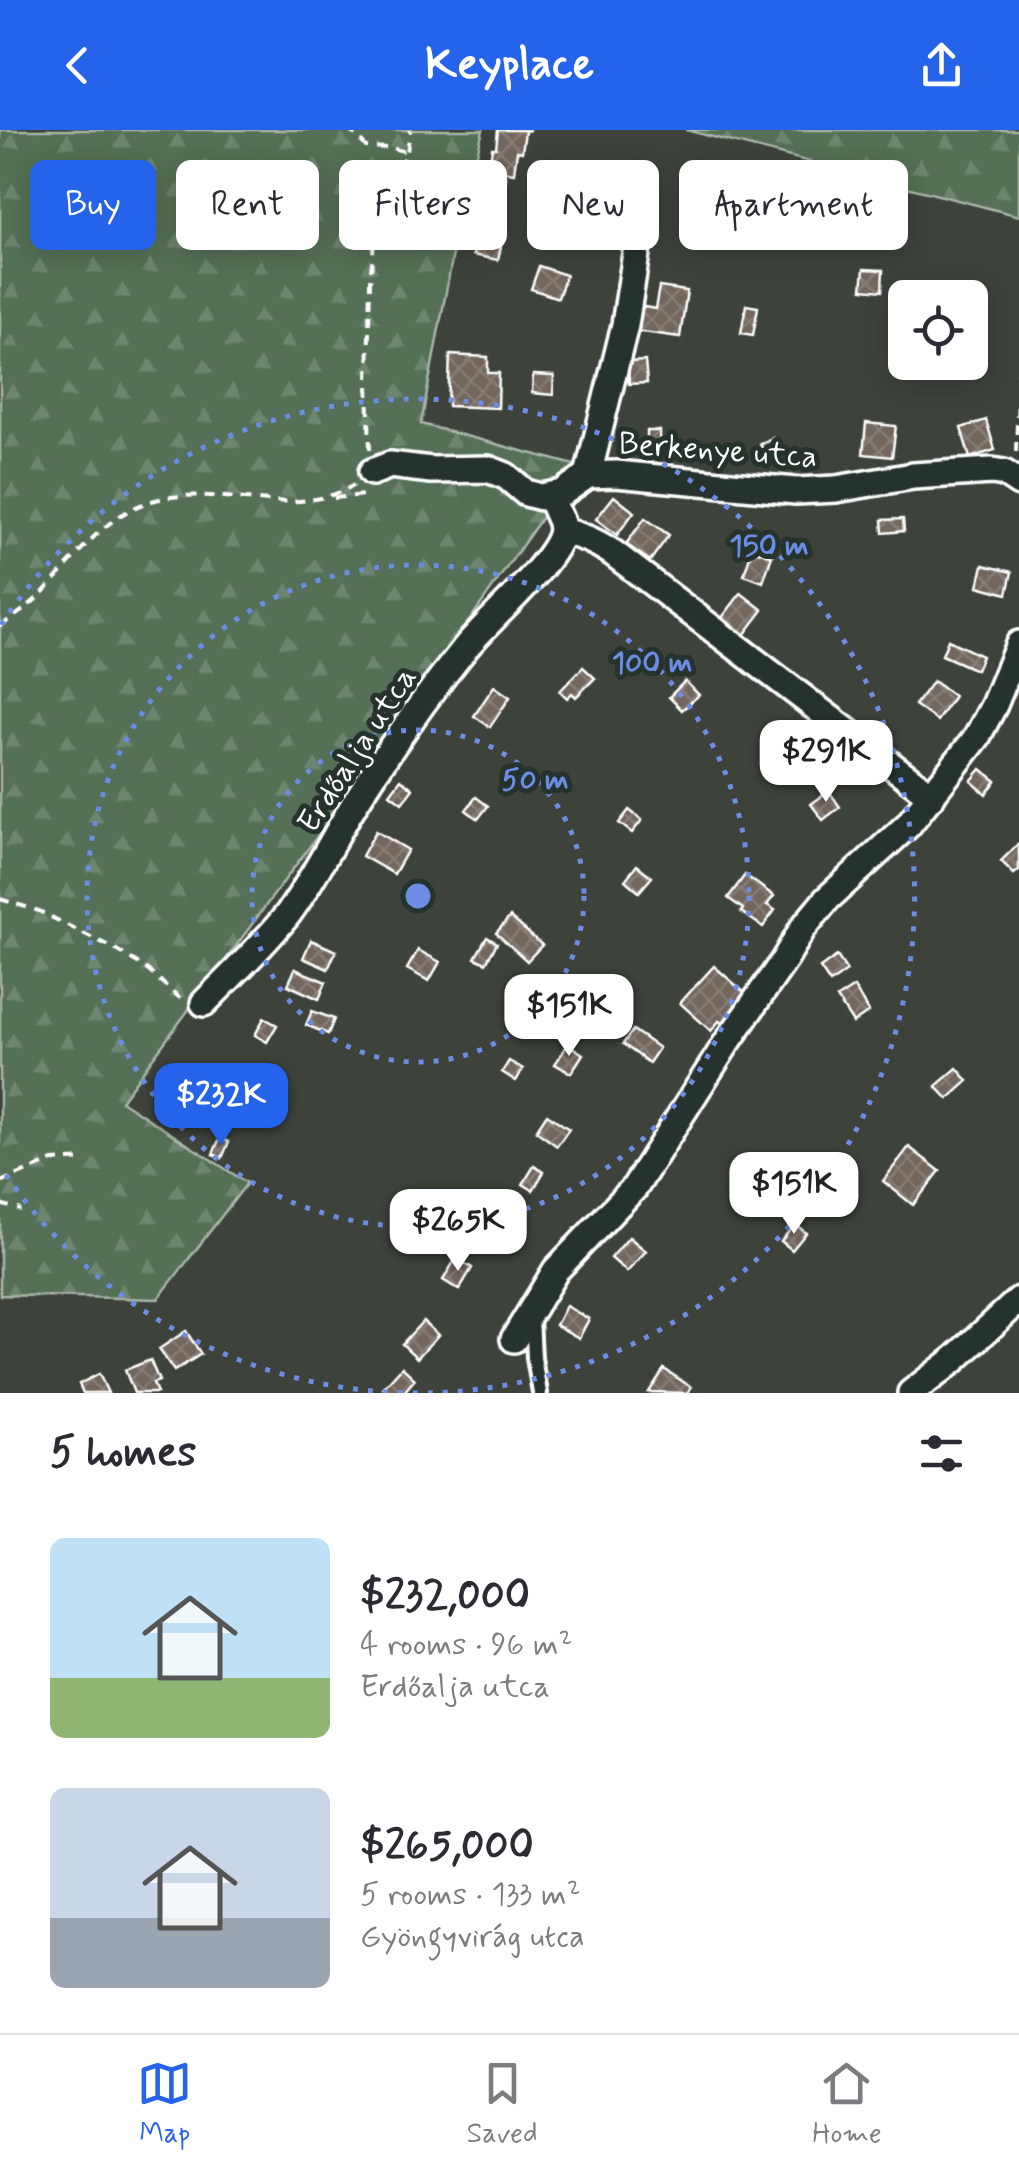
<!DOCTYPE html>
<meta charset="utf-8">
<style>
body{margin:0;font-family:Mynerve,sans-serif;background:#f2f2f3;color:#2b2b33;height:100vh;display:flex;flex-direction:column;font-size:38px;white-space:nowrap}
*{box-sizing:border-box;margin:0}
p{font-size:32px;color:#7c7c81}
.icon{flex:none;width:55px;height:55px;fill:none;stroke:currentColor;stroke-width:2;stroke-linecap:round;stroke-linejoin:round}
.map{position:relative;height:1263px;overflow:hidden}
.details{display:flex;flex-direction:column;background:#fff;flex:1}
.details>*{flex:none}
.hud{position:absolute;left:30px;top:30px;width:960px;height:90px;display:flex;gap:20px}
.fabs{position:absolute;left:888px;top:150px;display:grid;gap:20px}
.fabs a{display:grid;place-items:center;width:100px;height:100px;border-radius:15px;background:#fff;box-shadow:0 5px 25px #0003;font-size:50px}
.price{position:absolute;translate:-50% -85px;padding:0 22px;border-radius:20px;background:#fff;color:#222;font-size:32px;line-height:65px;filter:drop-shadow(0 2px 5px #0008)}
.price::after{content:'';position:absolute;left:50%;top:60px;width:30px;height:22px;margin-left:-15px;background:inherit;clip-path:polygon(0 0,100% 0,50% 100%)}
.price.on{background:#2563eb;color:#fff}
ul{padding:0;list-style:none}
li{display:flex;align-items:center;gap:30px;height:250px;padding:0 50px}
li span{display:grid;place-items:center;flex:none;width:280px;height:200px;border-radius:15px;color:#555}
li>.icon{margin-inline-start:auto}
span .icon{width:120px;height:120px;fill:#fffc;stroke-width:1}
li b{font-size:42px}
h2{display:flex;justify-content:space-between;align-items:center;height:120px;padding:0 50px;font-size:42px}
.tag{padding:0 35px;border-radius:15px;background:#fff;box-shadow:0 5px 25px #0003;font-size:35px;line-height:90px}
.tag.on{background:#2563eb;color:#fff}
header{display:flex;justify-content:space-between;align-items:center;height:130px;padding:0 50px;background:#2563eb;color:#fff;font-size:45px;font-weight:700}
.tab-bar{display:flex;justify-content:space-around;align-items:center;height:140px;border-top:2px solid #e1e1e2;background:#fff;font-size:28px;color:#7c7c81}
.tab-bar a{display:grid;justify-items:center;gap:5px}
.tab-bar .on{color:#2563eb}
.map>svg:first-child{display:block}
</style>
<header><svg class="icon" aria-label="back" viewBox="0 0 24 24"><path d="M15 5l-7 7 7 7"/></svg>Keyplace<svg class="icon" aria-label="share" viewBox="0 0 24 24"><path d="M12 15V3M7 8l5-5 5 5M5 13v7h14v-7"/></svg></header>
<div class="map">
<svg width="1019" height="1263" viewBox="0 0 1019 1263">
<defs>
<pattern id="forest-firs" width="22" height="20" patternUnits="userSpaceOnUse" patternTransform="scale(2.5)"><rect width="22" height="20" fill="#546f56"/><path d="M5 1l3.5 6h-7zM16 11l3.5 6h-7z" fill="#6e856f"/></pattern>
<pattern id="building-cross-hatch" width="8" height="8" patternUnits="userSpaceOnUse" patternTransform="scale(2.5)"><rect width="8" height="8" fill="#72665d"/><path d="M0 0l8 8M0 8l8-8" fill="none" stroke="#877d75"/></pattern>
</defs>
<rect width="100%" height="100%" fill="#3d423b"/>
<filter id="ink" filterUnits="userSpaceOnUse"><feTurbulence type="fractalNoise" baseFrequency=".01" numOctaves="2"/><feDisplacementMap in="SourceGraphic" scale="20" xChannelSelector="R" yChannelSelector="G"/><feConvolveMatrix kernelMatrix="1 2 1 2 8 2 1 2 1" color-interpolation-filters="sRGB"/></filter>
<g filter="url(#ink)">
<g fill="url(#forest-firs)" stroke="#aab7aa" stroke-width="2.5">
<path d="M 0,0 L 483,0 L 458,98 L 421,294 L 578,336 L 330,689 L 121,971 L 247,1053 L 158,1169 L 0,1165 Z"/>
<path d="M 686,0 L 1019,0 L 1019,86 Z"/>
</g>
<g fill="url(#building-cross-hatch)" stroke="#fff" stroke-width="2.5">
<path d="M 498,0 L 530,0 L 525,1 L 522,22 L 517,21 L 514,43 L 489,39 L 492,18 L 496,18 Z"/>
<path d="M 488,45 L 506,48 L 503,64 L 486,61 Z"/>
<path d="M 478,65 L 504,69 L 500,93 L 474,88 Z"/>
<path d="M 556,72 L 576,75 L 571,103 L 551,100 Z"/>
<path d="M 855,75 L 877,75 L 876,104 L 854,104 Z"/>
<path d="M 477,102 L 503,107 L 498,130 L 473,125 Z"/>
<path d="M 539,136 L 566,145 L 558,168 L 531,159 Z"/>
<path d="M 864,139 L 883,140 L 882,161 L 862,159 Z"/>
<path d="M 659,157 L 687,161 L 680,207 L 635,201 L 639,176 L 655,179 Z"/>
<path d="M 746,175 L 758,177 L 753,205 L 741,203 Z"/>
<path d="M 450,225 L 488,227 L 488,243 L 499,243 L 498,278 L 448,276 Z"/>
<path d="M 645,231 L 647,253 L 629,254 L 628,232 Z"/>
<path d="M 533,245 L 554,246 L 553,265 L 532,263 Z"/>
<path d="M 986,290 L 995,320 L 970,328 L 961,298 Z"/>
<path d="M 866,293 L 896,296 L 892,327 L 863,324 Z"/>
<rect x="647" y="301" width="13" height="18"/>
<path d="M 773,308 L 780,322 L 767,329 L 760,314 Z"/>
<path d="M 614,366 L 634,382 L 617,405 L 596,389 Z"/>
<path d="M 645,388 L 669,405 L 650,431 L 626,414 Z"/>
<path d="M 903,389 L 904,401 L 883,403 L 882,390 Z"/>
<path d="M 752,419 L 772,426 L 763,452 L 744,445 Z"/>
<path d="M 983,435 L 1012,442 L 1007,464 L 978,456 Z"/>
<path d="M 741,463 L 763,480 L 744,505 L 721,489 Z"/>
<path d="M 948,510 L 982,526 L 976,540 L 942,525 Z"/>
<path d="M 583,537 L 595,548 L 576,567 L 572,563 L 567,568 L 560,561 Z"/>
<path d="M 685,551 L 699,565 L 682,580 L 669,567 Z"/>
<path d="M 933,551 L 954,566 L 937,591 L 915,575 Z"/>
<path d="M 494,556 L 510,567 L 490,597 L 474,586 Z"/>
<path d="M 981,639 L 996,651 L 986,664 L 971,651 Z"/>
<path d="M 401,649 L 413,659 L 402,673 L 390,664 Z"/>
<path d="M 829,661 L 840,677 L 823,690 L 811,674 Z"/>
<path d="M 476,667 L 488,676 L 478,689 L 466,680 Z"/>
<path d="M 629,680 L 642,690 L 632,703 L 619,693 Z"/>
<path d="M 376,701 L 408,720 L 394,744 L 362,726 Z"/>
<path d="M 1019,713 L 1019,740 L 1014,744 L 1001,731 Z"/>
<path d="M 637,735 L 652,747 L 639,762 L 625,750 Z"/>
<path d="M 745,745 L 774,766 L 767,775 L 775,780 L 763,797 L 741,782 L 743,779 L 728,768 Z"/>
<path d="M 510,787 L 542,815 L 527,831 L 496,803 Z"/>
<path d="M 487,807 L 497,813 L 486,833 L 475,828 Z"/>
<path d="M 311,810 L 336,821 L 328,839 L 303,828 Z"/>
<path d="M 418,820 L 440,832 L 429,851 L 407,839 Z"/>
<path d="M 837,826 L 847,841 L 830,853 L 820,838 Z"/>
<path d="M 714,836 L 745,863 L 739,869 L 743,872 L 723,894 L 719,891 L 711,901 L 680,873 Z"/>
<path d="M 295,839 L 326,852 L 319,869 L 288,855 Z"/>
<path d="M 854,857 L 869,882 L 853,893 L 837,868 Z"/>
<path d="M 312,881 L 334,889 L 328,904 L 306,895 Z"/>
<path d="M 264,888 L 277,895 L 267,912 L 255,905 Z"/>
<path d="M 633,900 L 659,918 L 649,933 L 623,914 Z"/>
<path d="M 568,914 L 583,924 L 571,943 L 555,934 Z"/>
<path d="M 509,931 L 523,939 L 516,951 L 502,942 Z"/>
<path d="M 957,938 L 968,951 L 948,969 L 936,956 Z"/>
<path d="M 252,945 L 264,950 L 259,961 L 248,957 Z"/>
<path d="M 547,984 L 569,999 L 557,1016 L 536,1001 Z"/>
<path d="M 220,1008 L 229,1012 L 222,1028 L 213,1024 Z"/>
<path d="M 909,1017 L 940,1041 L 913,1075 L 883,1051 Z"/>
<path d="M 534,1036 L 544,1042 L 533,1060 L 523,1054 Z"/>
<path d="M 465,1081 L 474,1086 L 466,1100 L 457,1094 Z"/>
<path d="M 795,1094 L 806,1103 L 792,1120 L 781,1111 Z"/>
<path d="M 629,1107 L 646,1121 L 627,1142 L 611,1128 Z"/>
<path d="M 456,1128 L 472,1138 L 459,1160 L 443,1150 Z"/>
<path d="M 566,1176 L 589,1189 L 579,1208 L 556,1195 Z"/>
<path d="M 423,1191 L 438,1205 L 417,1228 L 402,1214 Z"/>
<path d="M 186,1201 L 201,1224 L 174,1241 L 159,1219 Z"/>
<path d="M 150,1230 L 159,1251 L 153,1253 L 157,1263 L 134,1263 L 125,1240 Z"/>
<path d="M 402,1237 L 415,1249 L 403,1263 L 388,1263 L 383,1258 Z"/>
<path d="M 664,1239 L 691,1257 L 688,1263 L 649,1262 Z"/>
<path d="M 99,1244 L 108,1263 L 83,1263 L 79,1254 Z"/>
</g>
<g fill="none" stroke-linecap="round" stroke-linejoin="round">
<g stroke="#fff" stroke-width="20">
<path id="lane" d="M 532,1186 L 534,1228 L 540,1263"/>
</g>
<g stroke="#fff" stroke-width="32">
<g id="street">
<path d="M 372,342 L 390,335 L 431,340 L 488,339 L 506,346 L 526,363 L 541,367 L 562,363 L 588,345 L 625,195 L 639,104"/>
<path d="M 588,345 L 616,344 L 796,361 L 836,359 L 913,346 L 992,341 L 1004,343 L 1019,353"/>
<path d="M 550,367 L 561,392 L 562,401 C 582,405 597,412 613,423 L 932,666"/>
<path d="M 204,873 C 232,844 263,816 288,784 C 314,749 332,710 355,673 C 389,619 426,566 466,517 C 489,489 557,431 562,401"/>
<path d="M 514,1209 L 556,1140 L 635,1057 L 726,914 L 783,832 L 803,798 L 827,769 L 908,695 L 977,607 L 994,575 L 1019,514"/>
<path d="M 911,1263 L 955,1229 L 1019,1170"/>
</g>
</g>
<g stroke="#fff" stroke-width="4" stroke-dasharray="10 8" stroke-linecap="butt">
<path d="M 347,0 L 356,5 L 366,17 L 391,18 L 407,22"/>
<path d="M 370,320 L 368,254 L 370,150 L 374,113 L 385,67 L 407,22 L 410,0"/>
<path d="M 1016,322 L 1019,233"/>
<path d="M 334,368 L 364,365"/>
<path d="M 0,496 C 17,485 34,473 47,458 C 78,425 106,384 152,371 C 218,352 291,392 354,355"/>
<path d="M 0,769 L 39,781 L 115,819 L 144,837 L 180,868"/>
<path d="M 0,1052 L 53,1031 L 84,1029"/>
<path d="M 0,1074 L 21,1080"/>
</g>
<use href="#lane" stroke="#26332d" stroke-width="12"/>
<use href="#street" stroke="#26332d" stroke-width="25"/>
</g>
</g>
<g fill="none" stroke="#6c8ce6" stroke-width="5" stroke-dasharray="5 10">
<circle cx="418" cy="766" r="166"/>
<circle cx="418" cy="766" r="331"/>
<path d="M1 495A497 497 0 1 1 1 1037"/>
</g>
<g text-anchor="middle" stroke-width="10" stroke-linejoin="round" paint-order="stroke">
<g font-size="32" fill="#fff" stroke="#26332d">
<text transform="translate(718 319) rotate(4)" y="11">Berkenye utca</text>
<text transform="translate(356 619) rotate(-57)" y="11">Erdőalja utca</text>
</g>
</g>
<circle cx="418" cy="766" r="15" fill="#6c8ce6" stroke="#26332d" stroke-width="5"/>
<g font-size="30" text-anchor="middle" font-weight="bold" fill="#6c8ce6" stroke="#26332d" stroke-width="10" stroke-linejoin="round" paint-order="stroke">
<text x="769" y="425">150 m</text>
<text x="652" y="542">100 m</text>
<text x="535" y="659">50 m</text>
</g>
</svg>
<div class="fabs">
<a><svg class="icon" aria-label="locate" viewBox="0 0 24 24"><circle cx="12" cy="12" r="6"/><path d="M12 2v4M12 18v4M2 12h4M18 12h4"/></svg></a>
</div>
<b class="price" style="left:826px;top:675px">$291K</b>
<b class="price" style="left:569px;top:929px">$151K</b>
<b class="price on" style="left:221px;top:1018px">$232K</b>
<b class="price" style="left:794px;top:1107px">$151K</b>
<b class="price" style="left:458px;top:1144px">$265K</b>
<div class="hud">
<a class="tag on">Buy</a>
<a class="tag">Rent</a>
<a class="tag">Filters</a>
<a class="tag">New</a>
<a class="tag">Apartment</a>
</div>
</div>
<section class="details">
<h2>5 homes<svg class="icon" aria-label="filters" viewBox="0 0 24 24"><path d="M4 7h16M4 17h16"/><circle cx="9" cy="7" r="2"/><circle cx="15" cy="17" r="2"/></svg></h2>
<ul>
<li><span style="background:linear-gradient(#bfe0f5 70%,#8fb573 0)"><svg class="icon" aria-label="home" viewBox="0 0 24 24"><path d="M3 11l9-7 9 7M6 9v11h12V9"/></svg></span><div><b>$232,000</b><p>4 rooms · 96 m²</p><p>Erdőalja utca</p></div></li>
<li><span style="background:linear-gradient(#c9d6e8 65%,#9aa5b1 0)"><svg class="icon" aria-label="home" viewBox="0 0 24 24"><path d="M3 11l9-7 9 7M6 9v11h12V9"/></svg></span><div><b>$265,000</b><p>5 rooms · 133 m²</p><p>Gyöngyvirág utca</p></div></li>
</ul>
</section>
<nav class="tab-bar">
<a class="on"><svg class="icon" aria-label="map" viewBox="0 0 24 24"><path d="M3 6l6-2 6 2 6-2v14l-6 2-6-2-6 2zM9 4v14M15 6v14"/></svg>Map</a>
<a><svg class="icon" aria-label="saved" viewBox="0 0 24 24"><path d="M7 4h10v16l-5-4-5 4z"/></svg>Saved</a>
<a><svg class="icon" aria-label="home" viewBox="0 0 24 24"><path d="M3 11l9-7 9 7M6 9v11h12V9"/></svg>Home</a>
</nav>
